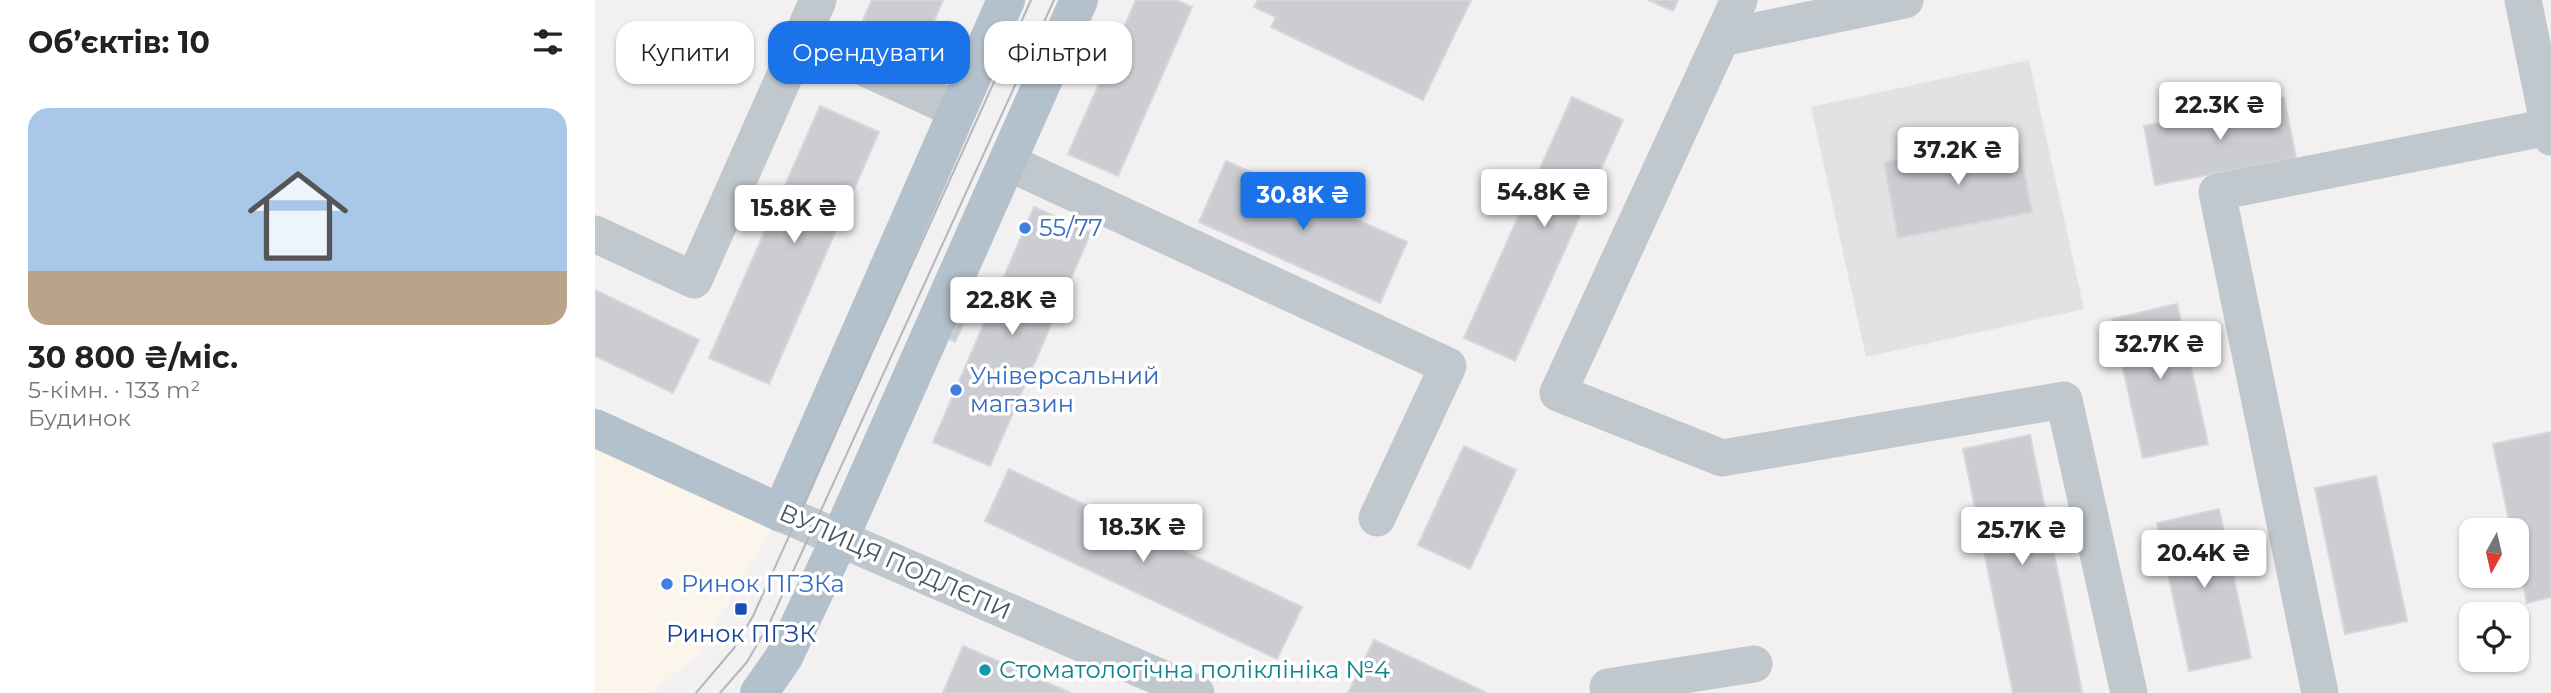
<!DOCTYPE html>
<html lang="uk">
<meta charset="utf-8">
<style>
body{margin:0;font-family:Montserrat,sans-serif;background:#f2f2f2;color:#222;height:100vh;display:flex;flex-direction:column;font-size:26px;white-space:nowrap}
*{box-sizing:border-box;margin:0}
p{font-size:23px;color:#767676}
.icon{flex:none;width:38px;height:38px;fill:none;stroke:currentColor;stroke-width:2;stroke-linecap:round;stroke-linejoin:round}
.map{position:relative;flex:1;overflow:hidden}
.side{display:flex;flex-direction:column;background:#fff;width:595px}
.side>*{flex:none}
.top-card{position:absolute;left:21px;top:21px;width:665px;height:63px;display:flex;gap:14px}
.needle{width:46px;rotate:188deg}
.tools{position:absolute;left:1864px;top:518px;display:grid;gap:14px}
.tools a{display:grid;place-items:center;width:70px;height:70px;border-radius:14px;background:#fff;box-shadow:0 2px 5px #0004;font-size:35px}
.price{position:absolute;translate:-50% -60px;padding:0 16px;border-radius:7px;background:#fff;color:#222;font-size:23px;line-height:46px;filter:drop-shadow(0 2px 4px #0008)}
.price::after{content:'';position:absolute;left:50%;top:42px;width:21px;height:16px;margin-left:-10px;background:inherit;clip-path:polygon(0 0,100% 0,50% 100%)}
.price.on{background:#1a73e8;color:#fff}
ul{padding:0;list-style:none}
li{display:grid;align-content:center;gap:14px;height:371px;padding:0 28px}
li span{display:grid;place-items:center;height:217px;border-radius:21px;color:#555}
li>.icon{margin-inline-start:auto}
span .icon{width:126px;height:126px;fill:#fffc;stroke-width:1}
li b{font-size:30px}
h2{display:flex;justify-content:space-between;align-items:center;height:84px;padding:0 28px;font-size:30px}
.pill{padding:0 24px;border-radius:21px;background:#fff;box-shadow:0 2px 5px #0004;font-size:24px;line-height:63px}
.pill.on{background:#1a73e8;color:#fff}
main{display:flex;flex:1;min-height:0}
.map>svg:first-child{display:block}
</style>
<main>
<section class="side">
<h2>Об’єктів: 10<svg class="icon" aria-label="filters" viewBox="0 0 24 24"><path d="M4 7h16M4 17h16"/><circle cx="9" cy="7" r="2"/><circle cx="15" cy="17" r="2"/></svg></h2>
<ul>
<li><span style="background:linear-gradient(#a9c7e8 75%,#b9a48a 0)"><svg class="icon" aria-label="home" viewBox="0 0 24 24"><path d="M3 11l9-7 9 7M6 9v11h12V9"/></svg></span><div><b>30 800 ₴/міс.</b><p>5-кімн. · 133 m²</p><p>Будинок</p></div></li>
</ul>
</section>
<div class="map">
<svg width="1956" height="693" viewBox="0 0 1956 693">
<rect width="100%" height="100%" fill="#f2f0f0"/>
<path fill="#fbf5ec" d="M 0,428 L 186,513 L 102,656 L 56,693 L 0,693 Z"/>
<path fill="#e3e1e2" d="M 1434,60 L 1489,309 L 1271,357 L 1216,107 Z"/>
<g fill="#cbcdd2" stroke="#d5d7db" stroke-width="2">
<path d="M 277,0 L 348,0 L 328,46 L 268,20 Z"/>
<path d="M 541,0 L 581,0 L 597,7 L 523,176 L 473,154 Z"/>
<path d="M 663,0 L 876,0 L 828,100 L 676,27 L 681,17 L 659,7 Z"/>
<path d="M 1053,0 L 1083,0 L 1078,11 Z"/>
<path d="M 481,60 L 487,63 L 479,79 L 474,77 Z"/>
<path d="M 977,97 L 1028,120 L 920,361 L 869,338 Z"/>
<path d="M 1689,98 L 1701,158 L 1560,185 L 1549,126 Z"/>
<path d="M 225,106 L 284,132 L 174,384 L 114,358 Z"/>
<path d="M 1422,136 L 1437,212 L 1303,238 L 1289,162 Z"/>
<path d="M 631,161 L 812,242 L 785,303 L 604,222 Z"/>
<path d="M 439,207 L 496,232 L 395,466 L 338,442 Z"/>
<path d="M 0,290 L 104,340 L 78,393 L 0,356 Z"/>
<path d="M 1582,304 L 1613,444 L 1548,458 L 1517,319 Z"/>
<path d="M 362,323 L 368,325 L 360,342 L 354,339 Z"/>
<path d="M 1956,432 L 1956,597 L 1932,603 L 1922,555 L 1922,530 L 1916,530 L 1898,444 Z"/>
<path d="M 1435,435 L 1487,692 L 1481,693 L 1418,693 L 1368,449 Z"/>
<path d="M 869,446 L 921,470 L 875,569 L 823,545 Z"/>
<path d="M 414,469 L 707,607 L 682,659 L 390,521 Z"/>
<path d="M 1781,476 L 1812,621 L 1750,634 L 1720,488 Z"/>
<path d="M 1624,509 L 1656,658 L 1594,671 L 1562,523 Z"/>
<path d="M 779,640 L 892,693 L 753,693 Z"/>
<path d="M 368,646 L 476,693 L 348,693 Z"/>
</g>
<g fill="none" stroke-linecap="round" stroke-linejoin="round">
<g stroke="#c0c8cd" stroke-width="37">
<path d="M 1144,0 L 963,393 L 1127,458 L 1469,400 L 1534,693"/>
<path d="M 1928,0 L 1956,137"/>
<path d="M 1127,38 L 1310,0"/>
<path d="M 206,39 L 223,0"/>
<path d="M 412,162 L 853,366 L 782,518"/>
<path d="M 0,234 L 99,280 L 206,39 L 362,110"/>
<path d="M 186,513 L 601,693"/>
<path d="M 1014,693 L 1013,687 L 1159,664"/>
<path d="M 1725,693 L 1622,192 L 1954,127"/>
</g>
<g stroke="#b3c1cc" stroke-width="38">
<path d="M 0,428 L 186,513 L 411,0"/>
<path d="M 164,693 L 189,657 L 245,538 L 484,0"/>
</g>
<g stroke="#b3b6ba" stroke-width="2">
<path d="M 101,693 L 139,648 L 158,616 L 436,0"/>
<path d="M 125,693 L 152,662 L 175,622 L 459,0"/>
</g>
</g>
<g fill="#3f7fe0" stroke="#fff" stroke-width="2.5">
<circle cx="430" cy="228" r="7"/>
<circle cx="361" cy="390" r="7"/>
<circle cx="72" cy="584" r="7"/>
</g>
<rect fill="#1a4fb4" stroke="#fff" stroke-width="2.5" x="139" y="602" width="14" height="14" rx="3.5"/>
<circle fill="#0f9aa8" stroke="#fff" stroke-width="2.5" cx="390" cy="670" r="7"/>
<g text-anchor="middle" stroke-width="7" stroke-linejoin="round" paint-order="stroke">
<g font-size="24" fill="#366cbe" stroke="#fff" text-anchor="start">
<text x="444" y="236">55/77</text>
<text x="375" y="384">Універсальний<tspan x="375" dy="28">магазин</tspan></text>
<text x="86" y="592">Ринок ПГЗКа</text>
</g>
<g font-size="24" fill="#4a545c" stroke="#fff">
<text transform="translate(300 562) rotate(24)" y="8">ВУЛИЦЯ ПОДЛЄПИ</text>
</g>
<g font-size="24" fill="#164399" stroke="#fff">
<text x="146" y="642">Ринок ПГЗК</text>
</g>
<g font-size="24" fill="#0d838f" stroke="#fff" text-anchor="start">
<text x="404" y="678">Стоматологічна поліклініка №4</text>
</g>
</g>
</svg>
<div class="tools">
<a><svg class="needle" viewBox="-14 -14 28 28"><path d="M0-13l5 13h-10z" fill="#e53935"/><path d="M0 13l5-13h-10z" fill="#767676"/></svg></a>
<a><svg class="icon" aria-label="locate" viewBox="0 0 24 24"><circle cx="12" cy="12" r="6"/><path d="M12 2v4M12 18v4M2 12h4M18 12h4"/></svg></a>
</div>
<b class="price" style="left:1625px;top:142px">22.3K ₴</b>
<b class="price" style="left:1363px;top:187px">37.2K ₴</b>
<b class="price" style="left:949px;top:229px">54.8K ₴</b>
<b class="price on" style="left:708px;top:232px">30.8K ₴</b>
<b class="price" style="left:199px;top:245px">15.8K ₴</b>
<b class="price" style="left:417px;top:337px">22.8K ₴</b>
<b class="price" style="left:1565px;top:381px">32.7K ₴</b>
<b class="price" style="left:548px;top:564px">18.3K ₴</b>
<b class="price" style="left:1427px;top:567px">25.7K ₴</b>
<b class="price" style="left:1609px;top:590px">20.4K ₴</b>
<div class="top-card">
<a class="pill">Купити</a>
<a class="pill on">Орендувати</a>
<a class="pill">Фільтри</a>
</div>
</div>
</main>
